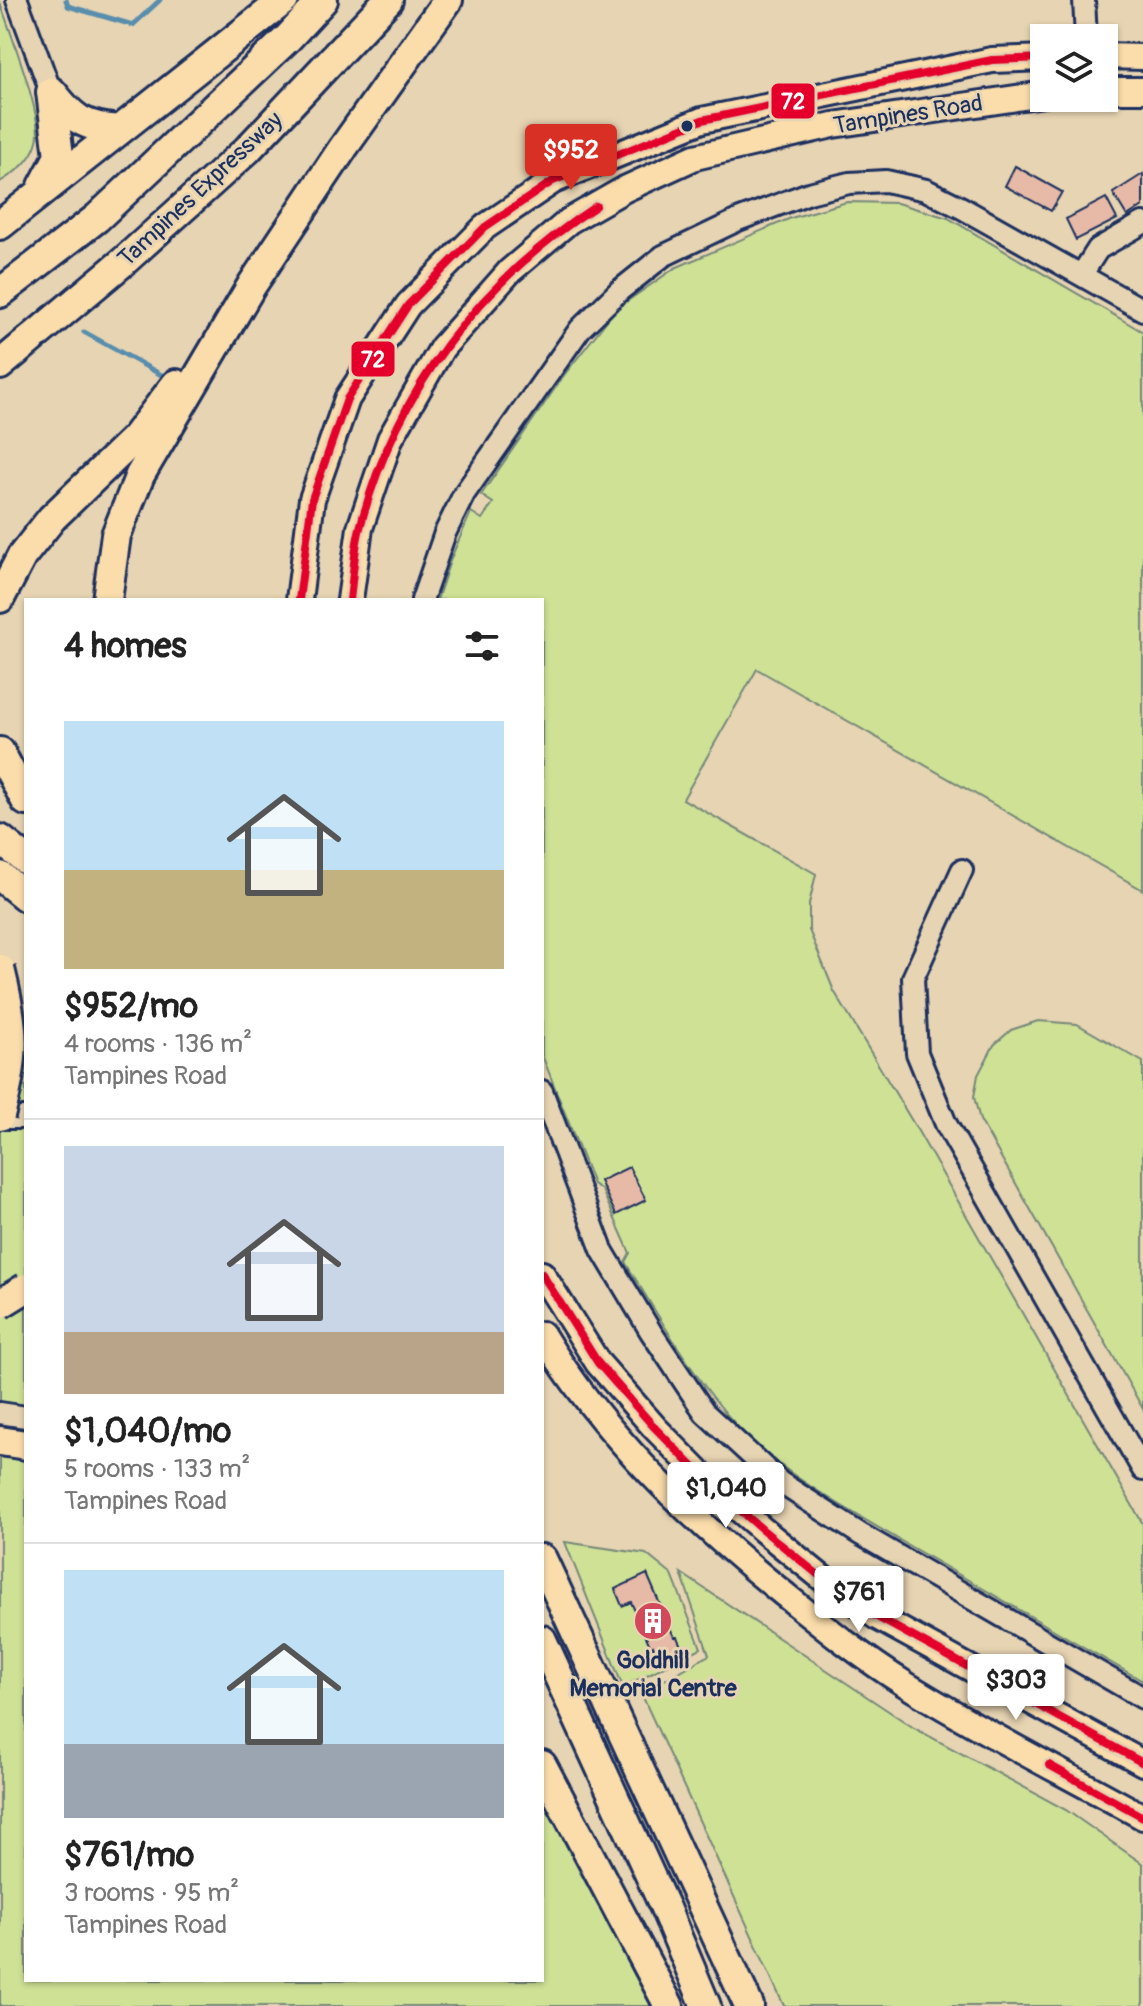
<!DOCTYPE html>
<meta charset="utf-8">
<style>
body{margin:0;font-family:Pangolin,sans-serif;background:#f2f2f2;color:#222;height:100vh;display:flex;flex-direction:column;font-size:30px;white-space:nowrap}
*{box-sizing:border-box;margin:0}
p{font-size:26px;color:#767676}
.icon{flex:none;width:44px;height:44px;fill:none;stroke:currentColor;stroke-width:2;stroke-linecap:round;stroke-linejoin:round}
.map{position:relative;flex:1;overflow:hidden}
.drawer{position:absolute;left:24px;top:598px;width:520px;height:1384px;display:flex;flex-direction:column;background:#fff;border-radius:0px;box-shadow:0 2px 6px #0004}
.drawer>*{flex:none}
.tools{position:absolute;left:1030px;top:24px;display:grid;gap:16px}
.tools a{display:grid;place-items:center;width:88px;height:88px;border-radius:0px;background:#fff;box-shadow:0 2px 6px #0004;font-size:40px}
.price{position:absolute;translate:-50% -68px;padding:0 18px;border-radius:8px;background:#fff;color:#222;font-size:26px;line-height:52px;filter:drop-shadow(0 2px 4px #0008)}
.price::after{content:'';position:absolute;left:50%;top:48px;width:24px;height:18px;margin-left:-12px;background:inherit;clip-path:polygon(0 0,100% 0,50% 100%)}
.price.on{background:#d93025;color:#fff}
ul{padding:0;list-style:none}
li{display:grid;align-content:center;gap:16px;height:424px;padding:0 40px}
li+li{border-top:2px solid #e0e0e0}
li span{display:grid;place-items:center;height:248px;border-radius:0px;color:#555}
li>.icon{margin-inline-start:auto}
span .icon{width:144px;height:144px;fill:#fffc;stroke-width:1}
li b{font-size:34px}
h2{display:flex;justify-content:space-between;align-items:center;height:96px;padding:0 40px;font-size:34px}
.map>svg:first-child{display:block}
</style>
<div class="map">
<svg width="1143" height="2006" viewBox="0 0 1143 2006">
<rect width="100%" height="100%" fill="#e7d4b2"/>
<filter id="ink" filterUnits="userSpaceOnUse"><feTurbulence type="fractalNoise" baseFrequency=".0125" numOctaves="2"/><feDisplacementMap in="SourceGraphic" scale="16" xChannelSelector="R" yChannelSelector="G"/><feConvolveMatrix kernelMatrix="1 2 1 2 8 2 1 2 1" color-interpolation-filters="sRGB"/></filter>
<g filter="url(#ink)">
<g fill="#cfe195" stroke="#75887a" stroke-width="2">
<path d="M 0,2 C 9,29 44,119 37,141 C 32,161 16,172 0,182 Z"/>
<path d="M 847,202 L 897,203 L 948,218 L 1143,332 L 1143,890 L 757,669 L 683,799 L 816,874 L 809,904 L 809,930 L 834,991 L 915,1126 L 1143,1524 L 1143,1681 C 1062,1635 982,1588 901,1541 C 846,1508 782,1475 738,1427 C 693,1378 660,1318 625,1262 L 630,1253 L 602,1190 L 593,1184 L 542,1055 L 542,600 L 437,600 L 451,558 L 471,512 L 482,519 L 493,503 L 481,495 L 565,374 L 616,309 L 675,268 L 791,218 Z"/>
<path d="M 1038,1021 L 1077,1024 L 1143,1062 L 1143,1409 L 980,1120 L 974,1097 L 978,1075 L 994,1045 L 1011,1030 Z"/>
<path d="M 0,1083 L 26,1087 L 26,1980 L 542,1980 L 542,1768 L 657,2006 L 0,2006 Z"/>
<path d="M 565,1542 L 646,1554 L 672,1575 L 701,1648 L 623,1687 Z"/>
<path d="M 681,1573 L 914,1728 L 1066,1810 L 1143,1864 L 1143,2006 L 784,2006 L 641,1693 L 709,1655 Z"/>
</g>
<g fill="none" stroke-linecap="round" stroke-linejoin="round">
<g stroke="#588dad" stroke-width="5">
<path d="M 66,0 L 68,6 L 133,25 L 160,0"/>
<path d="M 84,332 L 167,378"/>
</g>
</g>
<g fill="#e7baa7" stroke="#1b2f5e" stroke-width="2">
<path d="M 1015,166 L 1062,192 L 1051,211 L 1005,186 Z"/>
<path d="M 1143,174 L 1143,206 L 1127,216 L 1113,193 Z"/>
<path d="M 1106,198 L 1117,219 L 1076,240 L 1066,219 Z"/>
<path d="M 629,1167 L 646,1200 L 616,1215 L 600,1181 Z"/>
<path d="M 647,1574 L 674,1637 L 677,1637 L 682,1648 L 658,1658 L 653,1646 L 651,1648 L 631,1602 L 622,1606 L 615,1589 Z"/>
</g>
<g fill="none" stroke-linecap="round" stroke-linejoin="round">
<g stroke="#1b2f5e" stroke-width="26">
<g id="minor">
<path d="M 17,0 L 51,92"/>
<path d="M 1084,0 L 1086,38"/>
<path d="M 1082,274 L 1098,249 L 1143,223"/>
<path d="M 422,600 L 445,533 L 464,494 L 580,329 L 619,291 L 663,256 L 738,220 L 809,193 L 849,183 L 886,181 L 926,190 L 962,208 L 1143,310"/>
<path d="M 962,870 L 913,978 L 917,1053 L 946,1124 L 1143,1470"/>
<path d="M 542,1091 L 602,1250 L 651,1332 L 705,1413 L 781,1483 L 860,1534 L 1143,1698"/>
<path d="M 0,1118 L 26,1118"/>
<path d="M 0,1413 L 26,1417"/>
</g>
</g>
<g stroke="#1b2f5e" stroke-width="30">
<g id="major">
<path d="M 1104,56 L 1143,57"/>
<path d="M 1104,90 L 1143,90"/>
<path d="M 299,600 L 312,499 L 347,399 L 408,305 L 485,227 L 553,181 L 702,120 L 992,60 L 1044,58"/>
<path d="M 350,600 L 360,528 L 390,439 L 442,348 L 510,271 L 569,221 L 625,189 L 695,157 L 833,125 L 1044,94"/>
<path d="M 542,1274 L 598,1363 L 655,1428 L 712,1486 L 763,1530 L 832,1586 L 877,1617 L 1143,1763"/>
<path d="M 542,1334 C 603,1435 688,1516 779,1590 C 820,1623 860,1656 905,1684 C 982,1732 1064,1773 1143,1817"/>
</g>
</g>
<g stroke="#1b2f5e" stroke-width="34">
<g id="highway">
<path d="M 52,92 C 74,120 83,126 118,130"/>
<path d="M 43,186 L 59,156 L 51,92"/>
<path d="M 0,225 L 284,0"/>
<path d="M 0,293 L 97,218 L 288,38 L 323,0"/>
<path d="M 0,365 L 123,262 L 247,150 L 388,0"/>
<path d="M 0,598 L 22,556 L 52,518 L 135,438 L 176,384"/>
<path d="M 107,600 L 116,535 L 140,475 L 252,285 L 343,148 L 448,0"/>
<path d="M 0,752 L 26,801"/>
<path d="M 0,839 L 26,860"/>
<path d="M 0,876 L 26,897"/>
<path d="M 0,1441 L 26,1445"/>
<path d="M 542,1559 L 749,2006"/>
<path d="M 542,1640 L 665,1908 L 706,2006"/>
<path d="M 542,1765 L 669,2006"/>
</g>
</g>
<use href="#minor" stroke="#e7d4b2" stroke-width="20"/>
<use href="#major" stroke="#fbddab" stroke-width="24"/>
<use href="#highway" stroke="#fbddab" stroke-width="28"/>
<g stroke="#1b2f5e" stroke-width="34" stroke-linecap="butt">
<g id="highway-bridge">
<path d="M 0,969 C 15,1029 16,1056 0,1116"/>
<path d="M 0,1304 L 26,1288"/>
</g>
</g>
<use href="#highway-bridge" stroke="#fbddab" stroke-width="28"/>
<g stroke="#e7d4b2" stroke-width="14">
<g id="bus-1">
<path d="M 299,600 L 312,499 L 347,399 L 408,305 L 485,227 L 553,181 L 702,120 L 992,60 L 1044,58"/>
<path d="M 350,600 C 353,576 354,551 360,528 C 395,392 480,282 596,206"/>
<path d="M 542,1274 L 598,1363 L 655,1428 L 712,1486 L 763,1530 L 832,1586 L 877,1617 L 1143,1763"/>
<path d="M 1049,1765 L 1143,1817"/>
</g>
</g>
<use href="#bus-1" stroke="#e4002b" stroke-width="8"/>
</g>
</g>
<defs>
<g id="building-disc" transform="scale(2)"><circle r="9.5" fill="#d1495b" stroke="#e7d4b2"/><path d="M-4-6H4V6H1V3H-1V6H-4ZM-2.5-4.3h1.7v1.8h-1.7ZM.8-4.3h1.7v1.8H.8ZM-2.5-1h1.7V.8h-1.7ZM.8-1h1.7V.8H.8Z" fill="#fff"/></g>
</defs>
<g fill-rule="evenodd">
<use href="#building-disc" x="653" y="1621"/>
</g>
<circle fill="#1b2f5e" stroke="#e7d4b2" stroke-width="3" cx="687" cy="126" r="7"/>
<g text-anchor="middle" stroke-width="6" stroke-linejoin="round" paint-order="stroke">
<g font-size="24" fill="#1b2f5e" stroke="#e7d4b2">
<text transform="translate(908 114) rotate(-9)" y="8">Tampines Road</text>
<text transform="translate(200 189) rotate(-43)" y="8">Tampines Expressway</text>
</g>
<g font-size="24" font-weight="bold" fill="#1b2f5e" stroke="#e7d4b2">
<text x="653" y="1668">Goldhill<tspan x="653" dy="28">Memorial Centre</tspan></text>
</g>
</g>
<g stroke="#e7d4b2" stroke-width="3">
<rect x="770" y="82" width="46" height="38" rx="8" fill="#e4002b"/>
<rect x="350" y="340" width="46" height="38" rx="8" fill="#e4002b"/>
</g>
<g font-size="22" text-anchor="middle" font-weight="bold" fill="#fff">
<text x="793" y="109">72</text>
<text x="373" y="367">72</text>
</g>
</svg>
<div class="tools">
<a><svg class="icon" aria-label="layers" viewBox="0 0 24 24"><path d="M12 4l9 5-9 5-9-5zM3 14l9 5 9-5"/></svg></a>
</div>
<b class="price on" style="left:571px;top:192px">$952</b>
<b class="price" style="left:726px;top:1530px">$1,040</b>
<b class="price" style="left:859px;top:1634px">$761</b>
<b class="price" style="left:1016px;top:1722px">$303</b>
<section class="drawer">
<h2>4 homes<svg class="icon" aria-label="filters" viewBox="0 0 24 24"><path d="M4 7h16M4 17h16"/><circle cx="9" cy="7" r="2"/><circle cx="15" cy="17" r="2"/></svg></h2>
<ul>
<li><span style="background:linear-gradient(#bfe0f5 60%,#c2b280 0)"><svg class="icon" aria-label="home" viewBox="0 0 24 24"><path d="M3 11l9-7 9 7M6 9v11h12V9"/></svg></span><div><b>$952/mo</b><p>4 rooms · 136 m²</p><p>Tampines Road</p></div></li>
<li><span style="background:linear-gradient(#c9d6e8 75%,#b9a48a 0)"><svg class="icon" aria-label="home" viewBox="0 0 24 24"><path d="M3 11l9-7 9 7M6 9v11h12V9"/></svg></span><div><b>$1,040/mo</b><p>5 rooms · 133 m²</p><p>Tampines Road</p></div></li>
<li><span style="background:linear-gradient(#bfe0f5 70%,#9aa5b1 0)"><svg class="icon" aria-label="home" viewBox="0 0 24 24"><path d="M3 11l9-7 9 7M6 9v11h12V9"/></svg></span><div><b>$761/mo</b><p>3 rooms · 95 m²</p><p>Tampines Road</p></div></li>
</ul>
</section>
</div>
